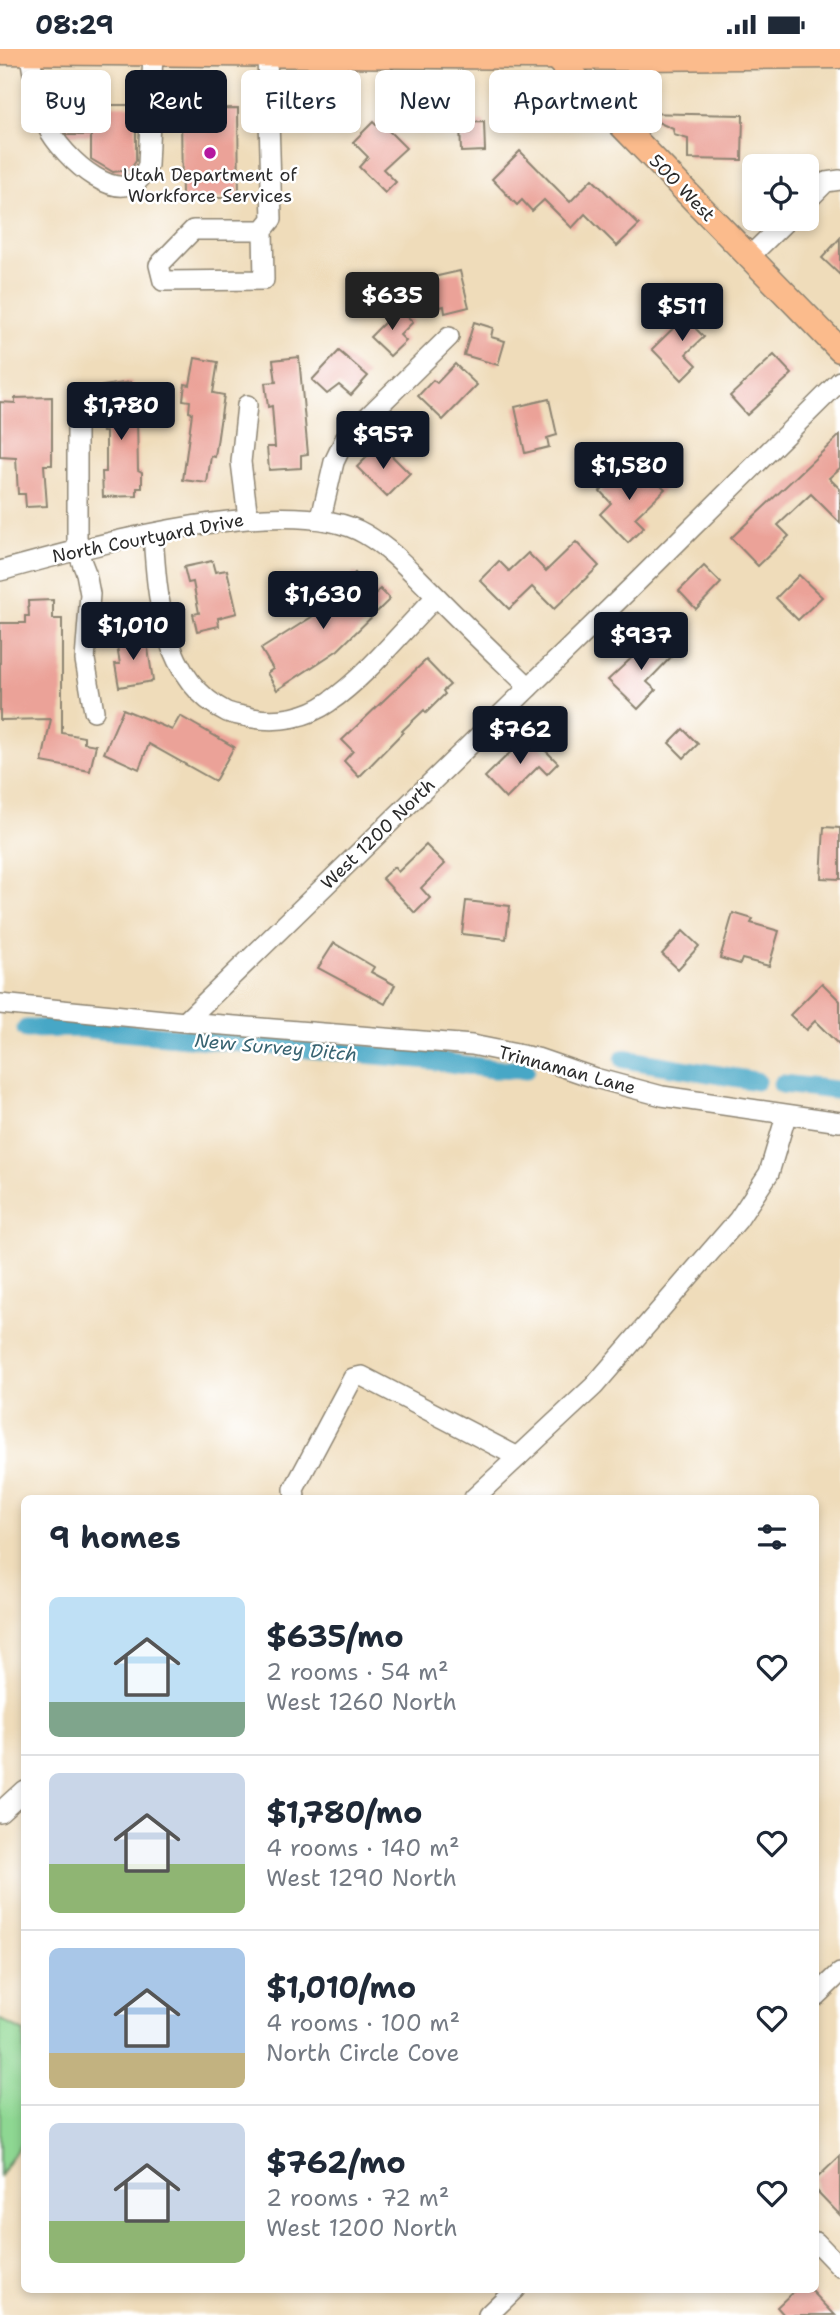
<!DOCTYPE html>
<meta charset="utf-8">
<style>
body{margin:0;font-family:"Shantell Sans",sans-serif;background:#f2f2f3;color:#1f2937;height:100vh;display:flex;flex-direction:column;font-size:26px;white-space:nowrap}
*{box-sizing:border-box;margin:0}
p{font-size:23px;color:#747a83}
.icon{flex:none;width:38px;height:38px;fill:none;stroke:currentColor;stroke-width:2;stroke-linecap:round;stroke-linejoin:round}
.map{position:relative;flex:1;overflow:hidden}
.side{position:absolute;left:21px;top:1446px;width:798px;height:798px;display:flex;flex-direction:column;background:#fff;border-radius:10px;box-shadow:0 4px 10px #0003}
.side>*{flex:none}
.banner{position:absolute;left:21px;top:21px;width:798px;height:63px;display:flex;gap:14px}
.buttons{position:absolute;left:742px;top:105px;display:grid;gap:14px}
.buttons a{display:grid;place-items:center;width:77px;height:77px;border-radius:10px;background:#fff;box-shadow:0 4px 10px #0003;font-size:35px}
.price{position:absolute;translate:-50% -60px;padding:0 16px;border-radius:7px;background:#111827;color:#fff;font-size:23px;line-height:46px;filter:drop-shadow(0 2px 4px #0008)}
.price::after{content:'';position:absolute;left:50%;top:42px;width:21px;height:16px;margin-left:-10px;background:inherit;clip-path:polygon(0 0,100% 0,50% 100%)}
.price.active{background:#222;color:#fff}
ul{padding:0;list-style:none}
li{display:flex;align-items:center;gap:21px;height:175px;padding:0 28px}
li+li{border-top:2px solid #e0e1e3}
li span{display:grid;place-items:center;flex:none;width:196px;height:140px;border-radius:10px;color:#555}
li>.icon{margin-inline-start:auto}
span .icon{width:84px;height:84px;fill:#fffc;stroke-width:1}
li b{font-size:30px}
h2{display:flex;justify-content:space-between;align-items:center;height:84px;padding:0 28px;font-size:30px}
.pill{padding:0 24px;border-radius:10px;background:#fff;box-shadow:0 4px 10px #0003;font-size:24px;line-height:63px}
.pill.active{background:#111827;color:#fff}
.status{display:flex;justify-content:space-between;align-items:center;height:49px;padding:0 35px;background:#fff;direction:ltr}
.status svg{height:19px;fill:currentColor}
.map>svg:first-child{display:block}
</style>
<div class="status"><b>08:29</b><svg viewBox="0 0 49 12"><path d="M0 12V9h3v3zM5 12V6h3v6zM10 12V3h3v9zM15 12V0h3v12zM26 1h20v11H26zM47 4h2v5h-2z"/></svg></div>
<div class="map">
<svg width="840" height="2266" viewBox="0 0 840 2266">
<rect width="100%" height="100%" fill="#fff"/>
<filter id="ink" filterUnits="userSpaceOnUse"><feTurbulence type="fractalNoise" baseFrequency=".0143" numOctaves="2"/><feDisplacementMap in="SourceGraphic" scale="14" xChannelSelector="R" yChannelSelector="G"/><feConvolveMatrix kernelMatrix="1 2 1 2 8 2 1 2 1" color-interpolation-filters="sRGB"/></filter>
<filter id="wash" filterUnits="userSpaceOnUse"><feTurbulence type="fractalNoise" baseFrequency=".00686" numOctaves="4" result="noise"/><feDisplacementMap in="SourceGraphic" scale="28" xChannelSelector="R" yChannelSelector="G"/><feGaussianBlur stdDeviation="1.57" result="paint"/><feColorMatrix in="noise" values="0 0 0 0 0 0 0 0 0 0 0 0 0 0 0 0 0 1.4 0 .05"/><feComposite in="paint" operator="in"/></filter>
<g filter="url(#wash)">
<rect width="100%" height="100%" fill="#efdcba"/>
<path fill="#8ed792" stroke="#5c815e" stroke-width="2" d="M 0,1970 L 24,1983 L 24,2096 L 21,2094 L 0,2127 Z"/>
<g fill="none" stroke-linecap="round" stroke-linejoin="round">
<g stroke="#47a7c6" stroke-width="19">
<path d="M 26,980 L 78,979 L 430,1011 L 493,1020 L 525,1021"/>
<path d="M 624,1010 L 756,1032"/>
<path d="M 782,1035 L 835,1041"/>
</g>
</g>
<g id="blocks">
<g fill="#eba298">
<path d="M 54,56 L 136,56 L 136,112 L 130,121 L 113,123 L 91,110 L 91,86 L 67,86 L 58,71 Z"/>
<path d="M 238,59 L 239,149 L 182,149 L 181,60 Z"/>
<path d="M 638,64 L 743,66 L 742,111 L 688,110 L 688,90 L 674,86 L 673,80 Z"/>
<path d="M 373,73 L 381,81 L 385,78 L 406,99 L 383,120 L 396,133 L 385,144 L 359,118 L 368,108 L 353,93 Z"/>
<path d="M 484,73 L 485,102 L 461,103 L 460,74 Z"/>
<path d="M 520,102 L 570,153 L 592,130 L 639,176 L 617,197 L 585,165 L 572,179 L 544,151 L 532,162 L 522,151 L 517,156 L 492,130 Z"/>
<path d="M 840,189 L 840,226 L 822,209 Z"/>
<path d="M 460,222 L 469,258 L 445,264 L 444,257 L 423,262 L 416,232 Z"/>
<path d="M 698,255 L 708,266 L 695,279 L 704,288 L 686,305 L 697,316 L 682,331 L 652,300 Z"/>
<path d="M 399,259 L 413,273 L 400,286 L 406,292 L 390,307 L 370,288 Z"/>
<path d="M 474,273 L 493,279 L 491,288 L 505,292 L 498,316 L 464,306 Z"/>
<path d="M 339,302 L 368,327 L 351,346 L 339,336 L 327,345 L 312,331 Z"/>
<path d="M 774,306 L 792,325 L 747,366 L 730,347 Z"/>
<path d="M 299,308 L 308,405 L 301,406 L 301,419 L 269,421 L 267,398 L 275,398 L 272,357 L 268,358 L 265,334 L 276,333 L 273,311 Z"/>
<path d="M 195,309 L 218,313 L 213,344 L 224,346 L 215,408 L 211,407 L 207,434 L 183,431 L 192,364 L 189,363 L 190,352 L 183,351 L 185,335 L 190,336 Z"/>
<path d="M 455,315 L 477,336 L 443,371 L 418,347 L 433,331 L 437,334 Z"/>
<path d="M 131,333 L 137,371 L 138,421 L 142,423 L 142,439 L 137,439 L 137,447 L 103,448 L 102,423 L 106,423 L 106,383 L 102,383 L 99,367 L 107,366 L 102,337 Z"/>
<path d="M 52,348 L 52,416 L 44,416 L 47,457 L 26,458 L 25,445 L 18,445 L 16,409 L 0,408 L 0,353 L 15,354 L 15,349 Z"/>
<path d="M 549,350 L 557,386 L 547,389 L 549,398 L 525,404 L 515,358 Z"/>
<path d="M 840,386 L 840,419 L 829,429 L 840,440 L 840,474 L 811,445 L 778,476 L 789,487 L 758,517 L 731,489 Z"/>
<path d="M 380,395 L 410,425 L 387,448 L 357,418 Z"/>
<path d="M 645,419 L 665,440 L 635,469 L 644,478 L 628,494 L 600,465 L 611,454 L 600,442 L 619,423 L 630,434 Z"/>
<path d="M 576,493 L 599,517 L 554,560 L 532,538 L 509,560 L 480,531 L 499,512 L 509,522 L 528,504 L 546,522 Z"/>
<path d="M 212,512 L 215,523 L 227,521 L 237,564 L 218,569 L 219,577 L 197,582 L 193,565 L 199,564 L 193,533 L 188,534 L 184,518 Z"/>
<path d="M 704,517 L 721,534 L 696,560 L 679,542 Z"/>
<path d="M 355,524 L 375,545 L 380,540 L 390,550 L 338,601 L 277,641 L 267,624 L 273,620 L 261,600 L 321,562 L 319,559 Z"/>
<path d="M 799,526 L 822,548 L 798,571 L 776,549 Z"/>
<path d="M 53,551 L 53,570 L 62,570 L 62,684 L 84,688 L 84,694 L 96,696 L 90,722 L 42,713 L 51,670 L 0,671 L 0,574 L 25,574 L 25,567 L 29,567 L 28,552 Z"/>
<path d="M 146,587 L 153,632 L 119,638 L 115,615 L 120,615 L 116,591 Z"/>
<path d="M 655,587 L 674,605 L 647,633 L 656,641 L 638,660 L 608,631 Z"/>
<path d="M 426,611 L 450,636 L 443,642 L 445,645 L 426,664 L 424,661 L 402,682 L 403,683 L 359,728 L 344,712 L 353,702 L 342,691 Z"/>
<path d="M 123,660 L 172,681 L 180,667 L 234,698 L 215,732 L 149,695 L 139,720 L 104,704 Z"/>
<path d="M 683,680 L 698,695 L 684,709 L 669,694 Z"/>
<path d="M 529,685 L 558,714 L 547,725 L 539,717 L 506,750 L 485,728 Z"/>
<path d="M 824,778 L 840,779 L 840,830 L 821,829 Z"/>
<path d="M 426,796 L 445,815 L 421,839 L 430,849 L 415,864 L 382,829 L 394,818 L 398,823 Z"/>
<path d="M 466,852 L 510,857 L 506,890 L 462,885 Z"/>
<path d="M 733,864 L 753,870 L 751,874 L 779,882 L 769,917 L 742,910 L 740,915 L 720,909 Z"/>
<path d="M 683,882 L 699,897 L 678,920 L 662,905 Z"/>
<path d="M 334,894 L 374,918 L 371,923 L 395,936 L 385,955 L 318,919 Z"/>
<path d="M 822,934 L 840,952 L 840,997 L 815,972 L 806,981 L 790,966 Z"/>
<path d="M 840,2107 L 840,2166 L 816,2141 L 816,2130 Z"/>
<path d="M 796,2240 L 810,2240 L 835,2266 L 784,2266 L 777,2258 Z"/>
</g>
</g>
</g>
<g filter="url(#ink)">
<use href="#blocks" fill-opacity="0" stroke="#8d8472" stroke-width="2"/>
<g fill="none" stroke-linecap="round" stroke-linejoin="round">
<g stroke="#8d8472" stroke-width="22">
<g id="minor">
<path d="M 29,3 C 34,26 37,57 47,77 C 61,107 127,170 148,116 L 153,5"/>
<path d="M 807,152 L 826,133 L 840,131"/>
<path d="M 263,181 L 264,231 L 163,232 L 159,216 L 193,181 L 263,181 L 272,170 L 267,6"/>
<path d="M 749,208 L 788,170"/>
<path d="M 247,356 L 241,413 L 248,469"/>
<path d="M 77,370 L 77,501 L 86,524 L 90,545 L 85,611 L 94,662"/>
<path d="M 321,469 L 334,413 L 345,390 L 449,288"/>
<path d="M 153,485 C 157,548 162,631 227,663 C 235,666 245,667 253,669 C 279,674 308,668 329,653 C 366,628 404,580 436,548"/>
<path d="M 0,522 C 84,499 289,440 365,485 C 394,502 413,525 437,548 C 467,579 498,608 529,638"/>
<path d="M 0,955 L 185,973 L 472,996 L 537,1009 L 595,1029 L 662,1047 L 840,1073"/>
<path d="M 185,973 L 636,534 L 840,332"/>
<path d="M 295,1449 L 294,1440 L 353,1329 L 362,1327 L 518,1408"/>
<path d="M 474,1449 L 594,1337 L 738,1171 L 769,1124 L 786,1067"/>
<path d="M 0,1763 L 24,1741"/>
<path d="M 816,1947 L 840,1924"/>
<path d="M 816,2193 L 840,2218"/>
<path d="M 488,2266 L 515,2240"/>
</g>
</g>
<g stroke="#8d8472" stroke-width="27">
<g id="major">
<path d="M 0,3 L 638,9 L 840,7"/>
<path d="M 554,7 L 840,301"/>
</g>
</g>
<use href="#minor" stroke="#fff" stroke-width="19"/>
<use href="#major" stroke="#fbbb8c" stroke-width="24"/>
</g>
</g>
<circle fill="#b5179e" stroke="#fff" stroke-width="2.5" cx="210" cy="104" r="7"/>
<g text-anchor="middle" stroke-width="5" stroke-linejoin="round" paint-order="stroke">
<g font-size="18" fill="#2b2b2b" stroke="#fff">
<text x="210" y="132">Utah Department of<tspan x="210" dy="21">Workforce Services</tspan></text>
</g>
<g font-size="18" fill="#2b2b2b" stroke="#fff">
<text transform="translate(682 139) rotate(46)" y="6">500 West</text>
<text transform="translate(148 489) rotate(-11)" y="6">North Courtyard Drive</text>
<text transform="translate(378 785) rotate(-44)" y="6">West 1200 North</text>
<text transform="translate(567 1021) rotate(15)" y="6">Trinnaman Lane</text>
</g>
<g font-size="19" font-style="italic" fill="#386371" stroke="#fff">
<text transform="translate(276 998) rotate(5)" y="7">New Survey Ditch</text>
</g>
</g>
</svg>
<div class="buttons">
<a><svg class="icon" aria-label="locate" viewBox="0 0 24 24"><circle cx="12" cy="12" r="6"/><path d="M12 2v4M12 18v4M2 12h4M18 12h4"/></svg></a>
</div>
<b class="price active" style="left:392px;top:283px">$635</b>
<b class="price" style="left:682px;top:294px">$511</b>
<b class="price" style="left:121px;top:393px">$1,780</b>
<b class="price" style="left:383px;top:422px">$957</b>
<b class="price" style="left:629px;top:453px">$1,580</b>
<b class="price" style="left:323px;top:582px">$1,630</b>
<b class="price" style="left:133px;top:613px">$1,010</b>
<b class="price" style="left:641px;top:623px">$937</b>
<b class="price" style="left:520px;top:717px">$762</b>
<div class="banner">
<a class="pill">Buy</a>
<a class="pill active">Rent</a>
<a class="pill">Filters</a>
<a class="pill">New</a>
<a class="pill">Apartment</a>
</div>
<section class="side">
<h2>9 homes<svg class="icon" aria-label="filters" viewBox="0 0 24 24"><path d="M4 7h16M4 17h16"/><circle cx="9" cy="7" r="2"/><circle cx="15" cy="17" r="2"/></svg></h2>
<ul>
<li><span style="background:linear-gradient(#bfe0f5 75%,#7fa58c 0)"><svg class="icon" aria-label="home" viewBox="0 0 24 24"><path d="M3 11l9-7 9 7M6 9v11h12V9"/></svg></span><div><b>$635/mo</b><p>2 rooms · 54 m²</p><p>West 1260 North</p></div><svg class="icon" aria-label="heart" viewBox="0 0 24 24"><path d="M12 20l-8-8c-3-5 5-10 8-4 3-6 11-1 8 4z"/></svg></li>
<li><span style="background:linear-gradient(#c9d6e8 65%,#8fb573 0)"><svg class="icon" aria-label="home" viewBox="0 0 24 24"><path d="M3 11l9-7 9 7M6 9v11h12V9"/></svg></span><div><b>$1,780/mo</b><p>4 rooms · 140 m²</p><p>West 1290 North</p></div><svg class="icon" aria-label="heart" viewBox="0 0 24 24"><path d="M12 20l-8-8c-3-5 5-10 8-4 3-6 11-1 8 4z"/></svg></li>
<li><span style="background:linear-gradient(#a9c7e8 75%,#c2b280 0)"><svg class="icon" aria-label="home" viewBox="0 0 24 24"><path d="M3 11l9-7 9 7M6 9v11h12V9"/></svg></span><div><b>$1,010/mo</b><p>4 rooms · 100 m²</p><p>North Circle Cove</p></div><svg class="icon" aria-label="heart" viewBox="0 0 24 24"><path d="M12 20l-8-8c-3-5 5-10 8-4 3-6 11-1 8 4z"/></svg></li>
<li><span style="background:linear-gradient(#c9d6e8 70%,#8fb573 0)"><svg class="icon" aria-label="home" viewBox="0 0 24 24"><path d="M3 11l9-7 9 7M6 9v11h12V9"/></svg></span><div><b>$762/mo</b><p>2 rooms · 72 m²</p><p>West 1200 North</p></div><svg class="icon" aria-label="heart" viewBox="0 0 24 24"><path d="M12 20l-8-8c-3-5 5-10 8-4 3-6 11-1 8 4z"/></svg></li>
</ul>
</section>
</div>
